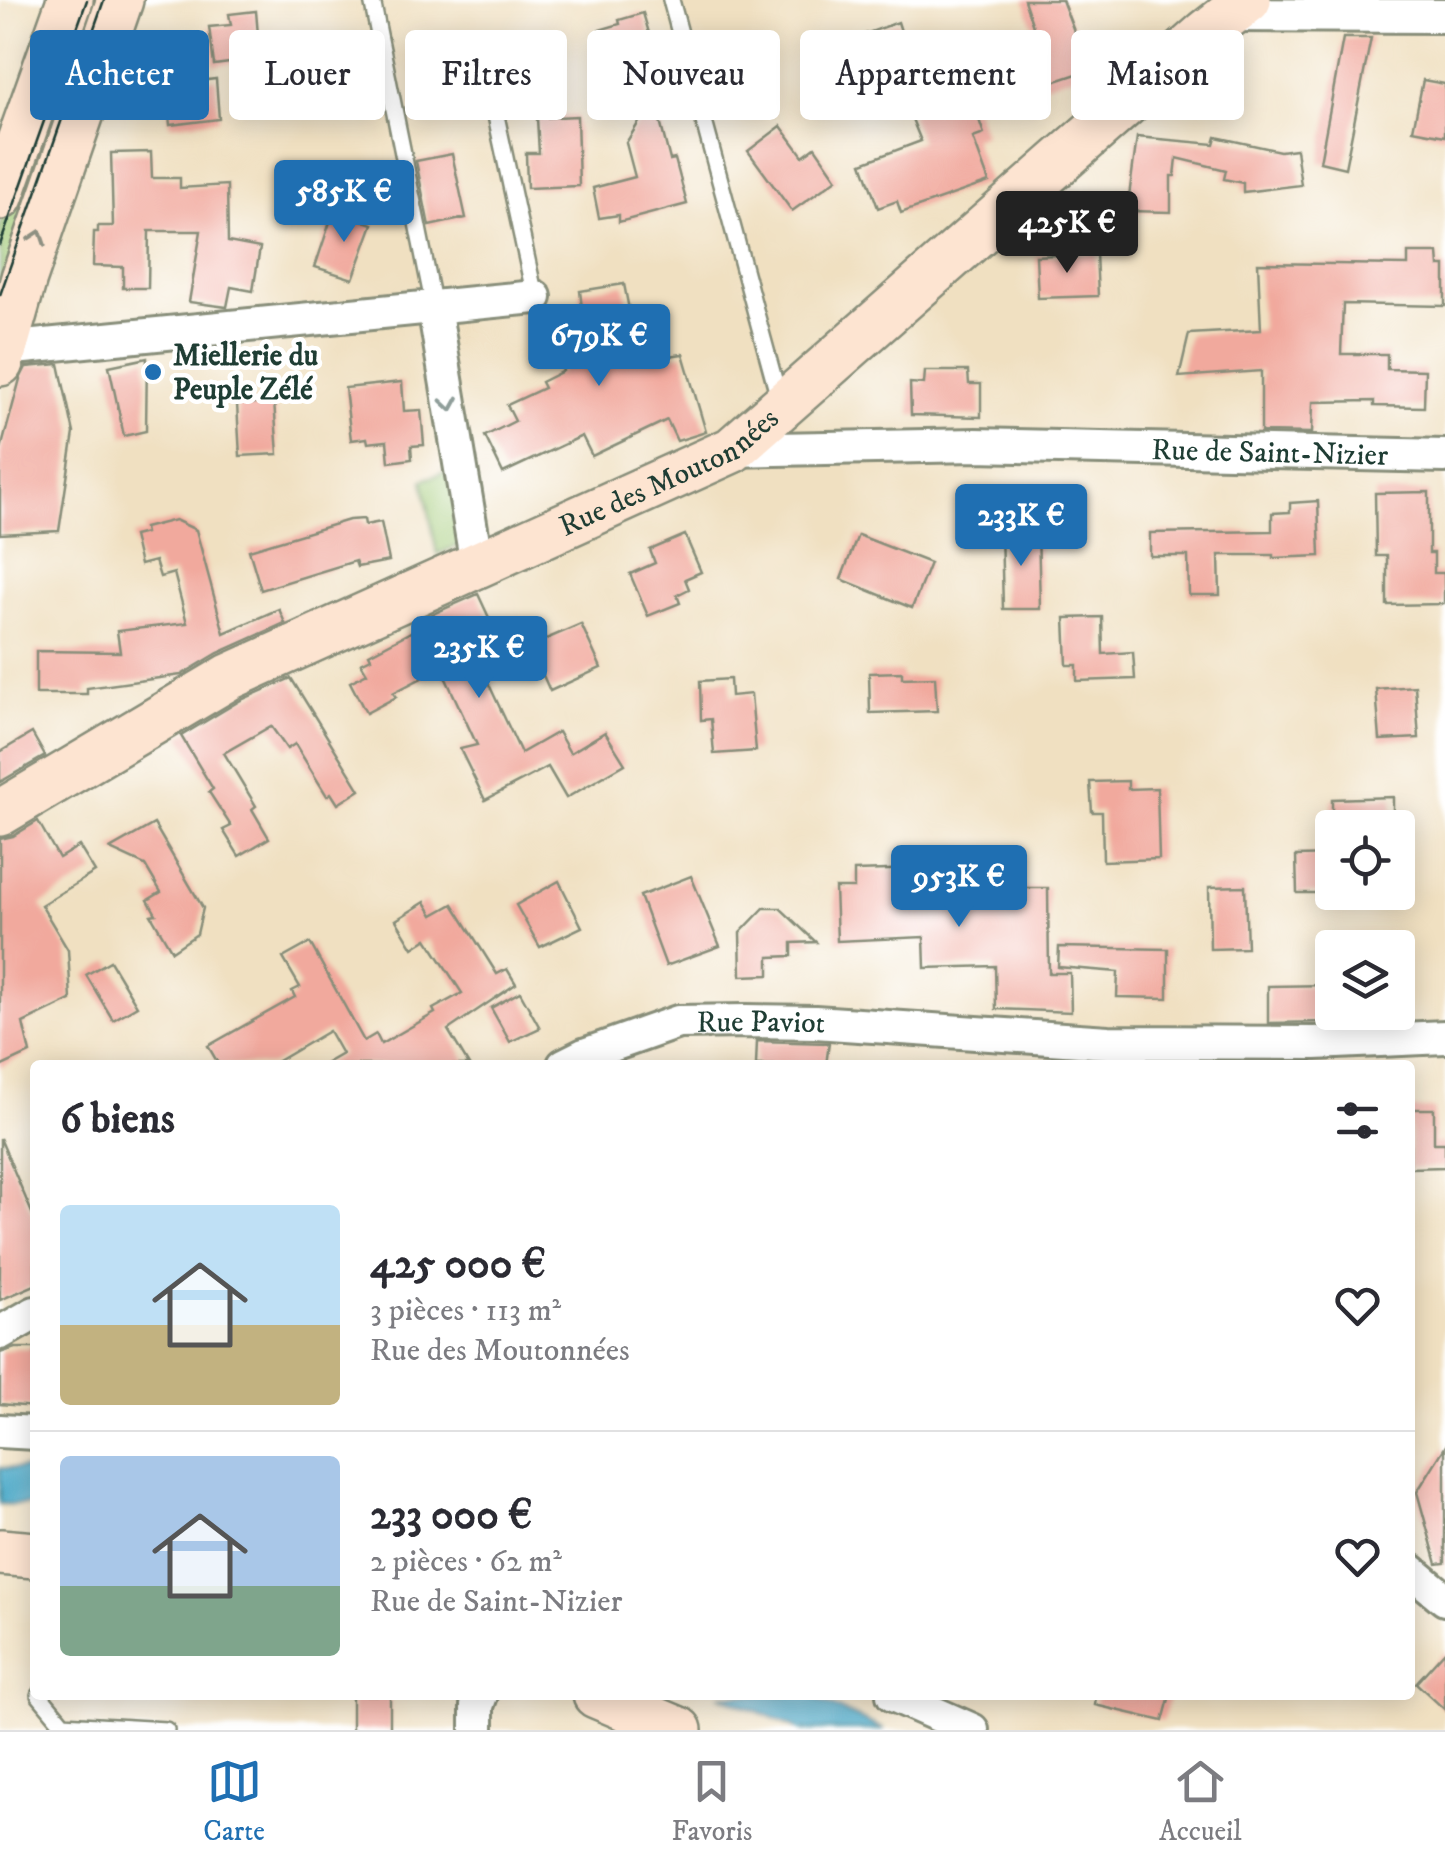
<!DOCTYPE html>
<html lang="fr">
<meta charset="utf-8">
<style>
body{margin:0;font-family:"IM FELL DW Pica",serif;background:#f2f2f3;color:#2b2b33;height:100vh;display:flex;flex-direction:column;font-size:38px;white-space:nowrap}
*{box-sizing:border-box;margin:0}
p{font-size:32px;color:#7c7c81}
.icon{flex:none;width:55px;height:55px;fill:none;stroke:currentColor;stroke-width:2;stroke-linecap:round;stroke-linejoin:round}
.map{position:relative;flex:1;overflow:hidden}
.side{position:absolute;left:30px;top:1060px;width:1385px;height:640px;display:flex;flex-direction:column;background:#fff;border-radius:10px;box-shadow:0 5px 25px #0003}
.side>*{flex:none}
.guide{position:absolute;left:30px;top:30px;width:1385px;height:90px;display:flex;gap:20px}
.fabs{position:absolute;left:1315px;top:810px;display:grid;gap:20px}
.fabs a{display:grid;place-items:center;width:100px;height:100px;border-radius:10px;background:#fff;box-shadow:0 5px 25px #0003;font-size:50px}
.price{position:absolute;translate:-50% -85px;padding:0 22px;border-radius:10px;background:#1f6fb2;color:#fff;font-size:32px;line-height:65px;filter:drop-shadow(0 2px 5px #0008)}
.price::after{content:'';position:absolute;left:50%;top:60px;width:30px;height:22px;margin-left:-15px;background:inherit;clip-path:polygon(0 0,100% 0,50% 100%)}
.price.selected{background:#222;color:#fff}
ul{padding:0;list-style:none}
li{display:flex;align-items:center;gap:30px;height:250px;padding:0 30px}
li+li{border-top:2px solid #e1e1e2}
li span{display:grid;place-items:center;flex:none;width:280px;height:200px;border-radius:10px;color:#555}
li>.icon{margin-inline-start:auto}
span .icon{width:120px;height:120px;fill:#fffc;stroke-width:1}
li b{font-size:42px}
h2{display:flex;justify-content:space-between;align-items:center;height:120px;padding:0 30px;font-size:42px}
.pill{padding:0 35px;border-radius:10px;background:#fff;box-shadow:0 5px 25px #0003;font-size:35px;line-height:90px}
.pill.selected{background:#1f6fb2;color:#fff}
.dock{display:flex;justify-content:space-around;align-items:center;height:140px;border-top:2px solid #e1e1e2;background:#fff;font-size:28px;color:#7c7c81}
.dock a{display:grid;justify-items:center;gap:5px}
.dock .selected{color:#1f6fb2}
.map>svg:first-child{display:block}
</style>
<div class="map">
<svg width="1445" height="1730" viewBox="0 0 1445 1730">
<rect width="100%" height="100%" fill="#fff"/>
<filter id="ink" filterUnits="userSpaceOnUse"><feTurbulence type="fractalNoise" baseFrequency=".01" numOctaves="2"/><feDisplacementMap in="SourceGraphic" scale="20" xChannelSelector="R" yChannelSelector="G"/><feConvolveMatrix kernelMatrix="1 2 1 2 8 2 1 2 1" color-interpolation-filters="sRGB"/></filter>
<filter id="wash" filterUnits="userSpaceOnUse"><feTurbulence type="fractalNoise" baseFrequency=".0048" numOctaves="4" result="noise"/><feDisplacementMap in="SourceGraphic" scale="40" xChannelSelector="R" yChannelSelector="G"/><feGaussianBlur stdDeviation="2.25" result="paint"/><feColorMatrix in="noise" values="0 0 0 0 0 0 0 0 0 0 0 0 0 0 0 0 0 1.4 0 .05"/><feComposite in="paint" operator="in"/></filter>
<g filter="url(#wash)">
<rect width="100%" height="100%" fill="#f0e0c1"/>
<g fill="#a0c975" stroke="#608354" stroke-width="2.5">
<path d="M 79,0 L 111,0 L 0,323 L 0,226 Z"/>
<path d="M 456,468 L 465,543 L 437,554 L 423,480 Z"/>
</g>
<g fill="#47a7c7" stroke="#33727e" stroke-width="2.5">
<path d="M 0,1468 L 35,1469 L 35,1505 L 0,1504 Z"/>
<path d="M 719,1695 L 808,1695 L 885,1730 L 802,1730 Z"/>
</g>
<g id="blocks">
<g fill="#f1a99d">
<path d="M 1024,0 L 1062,0 L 1089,70 L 1035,88 L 1026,62 L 1043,56 Z"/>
<path d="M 256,11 L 260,59 L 214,65 L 209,27 L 231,25 L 229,14 Z"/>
<path d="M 643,13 L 662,76 L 616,89 L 599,30 L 620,24 L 619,20 Z"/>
<path d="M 898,22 L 906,47 L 939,35 L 966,111 L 975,108 L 984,134 L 973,138 L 989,182 L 901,213 L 897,201 L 878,208 L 862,163 L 921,141 L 910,114 L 918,111 L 900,59 L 824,85 L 813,53 Z"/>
<path d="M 1343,38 L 1371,38 L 1345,168 L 1320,162 Z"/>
<path d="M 446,48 L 458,109 L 422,116 L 410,54 Z"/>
<path d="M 216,79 L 219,119 L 170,125 L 166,85 Z"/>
<path d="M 1423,80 L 1445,84 L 1445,136 L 1413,130 Z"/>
<path d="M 654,98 L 670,160 L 675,159 L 687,204 L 619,222 L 619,215 L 599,218 L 593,188 L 635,177 L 626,143 Z"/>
<path d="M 577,116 L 579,186 L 527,188 L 526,153 L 539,153 L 537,118 Z"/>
<path d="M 781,126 L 803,156 L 815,147 L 837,179 L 792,211 L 748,151 Z"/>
<path d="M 1137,137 L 1214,144 L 1216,137 L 1280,151 L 1296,149 L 1301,185 L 1243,192 L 1243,183 L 1224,179 L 1226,170 L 1177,158 L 1175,176 L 1171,176 L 1171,212 L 1127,211 Z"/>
<path d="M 151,152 L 152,178 L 180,178 L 180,188 L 227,185 L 228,242 L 260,248 L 253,291 L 231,287 L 227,307 L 189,302 L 201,231 L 149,231 L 148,288 L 123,288 L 123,267 L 93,266 L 94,232 L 98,232 L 98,226 L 113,226 L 111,153 Z"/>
<path d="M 452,154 L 466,218 L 429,226 L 416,161 Z"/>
<path d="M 334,210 L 373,224 L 353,279 L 315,267 Z"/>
<path d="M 1096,253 L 1098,296 L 1038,298 L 1036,256 Z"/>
<path d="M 1408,253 L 1438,253 L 1439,266 L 1445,266 L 1445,306 L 1343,304 L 1341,354 L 1387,354 L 1387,369 L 1425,370 L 1424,407 L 1374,406 L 1374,401 L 1313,402 L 1312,433 L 1261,432 L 1261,371 L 1179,377 L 1189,334 L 1261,330 L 1258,263 L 1408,265 Z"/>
<path d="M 624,284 L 639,360 L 683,354 L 706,432 L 677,441 L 667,420 L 592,456 L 582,436 L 503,473 L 485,436 L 515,421 L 507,405 L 544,388 L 541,382 L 563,371 L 557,334 L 571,331 L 568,312 L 582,308 L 580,291 Z"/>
<path d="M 147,358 L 146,431 L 124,436 L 109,366 Z"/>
<path d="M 59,364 L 74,433 L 59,531 L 0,534 L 0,453 L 20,379 L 26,367 Z"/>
<path d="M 925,371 L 968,371 L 969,384 L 981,384 L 981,417 L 911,415 L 910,383 L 924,384 Z"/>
<path d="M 402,382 L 404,411 L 421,410 L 424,445 L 411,446 L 412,459 L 389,462 L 387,441 L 368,443 L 367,438 L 351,440 L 345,388 Z"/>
<path d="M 274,402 L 278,454 L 240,456 L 237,404 Z"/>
<path d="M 1429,492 L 1429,553 L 1434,553 L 1434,573 L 1444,573 L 1444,604 L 1387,605 L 1387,556 L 1376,556 L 1375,493 Z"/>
<path d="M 1318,501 L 1320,556 L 1273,558 L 1273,555 L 1219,555 L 1220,595 L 1189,595 L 1188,556 L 1150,556 L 1150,533 L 1272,531 L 1272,513 L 1290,512 L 1290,503 Z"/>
<path d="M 364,519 L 365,525 L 381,522 L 389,561 L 357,567 L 355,561 L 261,590 L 249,550 L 349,520 Z"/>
<path d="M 175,520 L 196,530 L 224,633 L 279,609 L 285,623 L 218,653 L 181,675 L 87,688 L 87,694 L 36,694 L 36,651 L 120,652 L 117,631 L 187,623 L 174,573 L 160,577 L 155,561 L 140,565 L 133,536 L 145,533 L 144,528 Z"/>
<path d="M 1021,528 L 1038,528 L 1040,609 L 1003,609 L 1001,529 Z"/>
<path d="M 685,535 L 701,572 L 685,579 L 689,589 L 677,595 L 680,603 L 648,616 L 630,574 L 655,563 L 650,550 Z"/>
<path d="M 858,535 L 930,563 L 912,608 L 841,579 Z"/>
<path d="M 478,594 L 512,667 L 486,678 L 521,753 L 558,732 L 570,753 L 605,732 L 625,764 L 566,798 L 548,767 L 485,800 L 460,749 L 477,745 L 441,668 L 393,693 L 396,697 L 366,713 L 350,682 L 367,673 L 361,663 L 371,658 L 369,654 L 422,626 L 419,620 Z"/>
<path d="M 1102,617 L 1103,654 L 1133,652 L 1135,679 L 1077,681 L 1077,665 L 1067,665 L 1065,618 Z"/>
<path d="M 581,624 L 601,668 L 550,691 L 530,646 Z"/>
<path d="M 902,672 L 902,678 L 935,677 L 937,711 L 870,713 L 869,673 Z"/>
<path d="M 291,678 L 360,790 L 338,804 L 331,793 L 327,796 L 295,744 L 287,749 L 271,726 L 224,753 L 256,806 L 252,809 L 269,838 L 239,856 L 223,830 L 231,826 L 209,792 L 213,789 L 181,736 L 241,700 Z"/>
<path d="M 730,679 L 731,696 L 751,694 L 756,751 L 714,754 L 711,719 L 701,720 L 700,681 Z"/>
<path d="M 1415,686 L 1419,738 L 1380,740 L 1376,689 Z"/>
<path d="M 32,733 L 45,756 L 0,782 L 0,752 Z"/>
<path d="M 1128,781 L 1128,789 L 1157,788 L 1159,859 L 1103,861 L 1102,812 L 1092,812 L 1090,782 Z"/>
<path d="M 1393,797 L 1393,828 L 1332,828 L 1332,799 Z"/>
<path d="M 38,821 L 59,858 L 79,846 L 95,872 L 41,905 L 68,950 L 71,1000 L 23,1023 L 30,1053 L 0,1067 L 0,839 L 13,836 Z"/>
<path d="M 154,824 L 203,908 L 197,934 L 172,951 L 151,915 L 156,914 L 148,900 L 161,892 L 145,865 L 110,849 Z"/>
<path d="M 1332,855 L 1332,893 L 1297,893 L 1296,856 Z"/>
<path d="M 964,863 L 965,906 L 1023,903 L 1023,888 L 1048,888 L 1049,973 L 1070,973 L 1071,1012 L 996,1009 L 995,966 L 925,968 L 924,937 L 837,941 L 835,888 L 854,888 L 854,871 L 921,869 L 921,864 Z"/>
<path d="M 691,876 L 720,946 L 666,966 L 640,896 Z"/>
<path d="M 559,881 L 582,927 L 540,947 L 516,905 Z"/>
<path d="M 1245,886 L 1247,948 L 1210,949 L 1209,887 Z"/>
<path d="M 425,902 L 433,915 L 453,904 L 497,974 L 507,969 L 516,984 L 448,1030 L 469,1065 L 323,1065 L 342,1054 L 329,1031 L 271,1065 L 219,1065 L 208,1046 L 295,997 L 292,991 L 300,987 L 283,958 L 310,943 L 364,1041 L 376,1034 L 381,1044 L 435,1013 L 433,1009 L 462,993 L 427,939 L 413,948 L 396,920 Z"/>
<path d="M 764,908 L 780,908 L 816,942 L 792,943 L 792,956 L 769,957 L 769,975 L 741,976 L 740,933 Z"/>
<path d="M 1059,947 L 1168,949 L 1168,998 L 1117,997 L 1118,972 L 1058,967 Z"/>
<path d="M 110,961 L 137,1006 L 113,1020 L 86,975 Z"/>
<path d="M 1332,985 L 1332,1022 L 1268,1023 L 1268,986 Z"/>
<path d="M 520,992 L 540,1028 L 510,1042 L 491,1008 Z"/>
<path d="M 757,1041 L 829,1043 L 826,1065 L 756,1065 Z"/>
<path d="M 1410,1109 L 1434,1109 L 1434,1143 L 1445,1143 L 1445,1167 L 1410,1168 Z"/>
<path d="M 0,1138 L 35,1220 L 35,1285 L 0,1300 Z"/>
<path d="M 15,1348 L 35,1348 L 35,1407 L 0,1404 L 0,1353 Z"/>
<path d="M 1445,1447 L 1445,1563 L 1437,1564 L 1417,1492 Z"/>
<path d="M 1445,1651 L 1445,1710 L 1416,1683 Z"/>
<rect x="352" y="1695" width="38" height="35"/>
<path d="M 1096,1695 L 1170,1695 L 1163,1721 L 1095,1705 Z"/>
</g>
</g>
</g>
<g filter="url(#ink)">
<use href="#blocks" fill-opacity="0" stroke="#888e7a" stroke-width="2.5"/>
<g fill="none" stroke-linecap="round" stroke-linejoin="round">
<g stroke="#888e7a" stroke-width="20">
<g id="lane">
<path d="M 372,0 L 434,307"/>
<path d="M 671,0 L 779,398"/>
<path d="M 484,60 L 535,297"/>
<path d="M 39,1695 L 63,1724 L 166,1730"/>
</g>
</g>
<g stroke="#888e7a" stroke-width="38">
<g id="street">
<path d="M 1226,15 L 1445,16"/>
<path d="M 434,307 L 477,565"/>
<path d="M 4,349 L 535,297"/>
<path id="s1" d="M 732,450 L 976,445 L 1445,456"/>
<path id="s2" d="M 564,1065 L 584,1055 L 678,1022 L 746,1021 L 815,1022 L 1108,1042 L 1315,1043 L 1445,1037"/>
<path d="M 0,1333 L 35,1313"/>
<path d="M 0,1431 L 35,1433"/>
<path d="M 1410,1570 L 1445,1599"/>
<path d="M 893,1695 L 972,1730"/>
<path d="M 477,1730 L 477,1706 L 481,1695"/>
</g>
</g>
<g stroke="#888e7a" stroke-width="50">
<g id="secondary">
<path d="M 0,197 L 70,0"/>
<path d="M 0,363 L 24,278 L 120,0"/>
<path id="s3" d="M 0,813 L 229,677 L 732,450 L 1206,33 L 1248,0"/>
<path d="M 0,1552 L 35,1555"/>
<path d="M 596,1695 L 679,1730"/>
</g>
</g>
<use href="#lane" stroke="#fff" stroke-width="15"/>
<use href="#street" stroke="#fff" stroke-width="32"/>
<use href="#secondary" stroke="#fde4d1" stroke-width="45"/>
<g stroke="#1f3d34" stroke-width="2.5">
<path d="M 0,245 L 87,0"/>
<path d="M 0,295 L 104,0"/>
</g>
</g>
<defs><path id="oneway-chevron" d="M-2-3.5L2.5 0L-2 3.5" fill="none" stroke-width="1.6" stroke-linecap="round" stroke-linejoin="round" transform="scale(2.5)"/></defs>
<use stroke="#8e9082" href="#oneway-chevron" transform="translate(38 237) rotate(-71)"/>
<use stroke="#8f9e9a" href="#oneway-chevron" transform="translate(450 404) rotate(81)"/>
</g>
<circle fill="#1f6fb2" stroke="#fff" stroke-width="4" cx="153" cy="372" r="10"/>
<g text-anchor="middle" stroke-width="9" stroke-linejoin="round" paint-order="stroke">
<g font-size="30" font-weight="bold" fill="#1f3d34" stroke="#fff" text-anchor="start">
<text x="173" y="365">Miellerie du<tspan x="173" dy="34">Peuple Zélé</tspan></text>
</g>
<g font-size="30" fill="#1f3d34" stroke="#fff">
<text dy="10" stroke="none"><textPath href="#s1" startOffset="538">Rue de Saint-Nizier</textPath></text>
<text dy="10" stroke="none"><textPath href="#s3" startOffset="752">Rue des Moutonnées</textPath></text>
<text dy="10" stroke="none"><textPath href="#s2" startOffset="205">Rue Paviot</textPath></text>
</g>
</g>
</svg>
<div class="fabs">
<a><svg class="icon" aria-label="locate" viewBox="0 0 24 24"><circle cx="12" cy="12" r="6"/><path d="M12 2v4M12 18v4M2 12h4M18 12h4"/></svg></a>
<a><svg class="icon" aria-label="layers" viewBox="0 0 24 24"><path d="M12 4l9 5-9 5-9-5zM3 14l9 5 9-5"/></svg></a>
</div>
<b class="price" style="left:344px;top:245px">585K €</b>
<b class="price selected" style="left:1067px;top:276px">425K €</b>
<b class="price" style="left:599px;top:389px">679K €</b>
<b class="price" style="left:1021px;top:569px">233K €</b>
<b class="price" style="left:479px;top:701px">235K €</b>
<b class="price" style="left:959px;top:930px">953K €</b>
<div class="guide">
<a class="pill selected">Acheter</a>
<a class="pill">Louer</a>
<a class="pill">Filtres</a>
<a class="pill">Nouveau</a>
<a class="pill">Appartement</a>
<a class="pill">Maison</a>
</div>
<section class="side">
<h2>6 biens<svg class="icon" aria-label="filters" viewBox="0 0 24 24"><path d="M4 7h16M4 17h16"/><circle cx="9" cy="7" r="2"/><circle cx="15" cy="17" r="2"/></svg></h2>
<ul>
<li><span style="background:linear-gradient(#bfe0f5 60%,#c2b280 0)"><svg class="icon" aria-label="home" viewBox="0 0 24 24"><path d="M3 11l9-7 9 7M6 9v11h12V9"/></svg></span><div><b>425 000 €</b><p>3 pièces · 113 m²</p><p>Rue des Moutonnées</p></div><svg class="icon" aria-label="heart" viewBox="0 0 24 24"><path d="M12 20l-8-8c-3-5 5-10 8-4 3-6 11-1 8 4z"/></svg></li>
<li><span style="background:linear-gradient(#a9c7e8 65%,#7fa58c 0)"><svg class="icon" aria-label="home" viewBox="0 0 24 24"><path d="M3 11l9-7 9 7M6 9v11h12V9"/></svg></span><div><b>233 000 €</b><p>2 pièces · 62 m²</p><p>Rue de Saint-Nizier</p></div><svg class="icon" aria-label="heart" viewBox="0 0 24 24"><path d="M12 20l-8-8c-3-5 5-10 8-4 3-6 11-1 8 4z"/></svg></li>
</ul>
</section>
</div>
<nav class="dock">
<a class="selected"><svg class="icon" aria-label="map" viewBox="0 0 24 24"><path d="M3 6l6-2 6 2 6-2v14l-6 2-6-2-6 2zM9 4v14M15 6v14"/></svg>Carte</a>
<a><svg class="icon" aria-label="saved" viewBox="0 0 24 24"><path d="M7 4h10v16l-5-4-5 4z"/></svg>Favoris</a>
<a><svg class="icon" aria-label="home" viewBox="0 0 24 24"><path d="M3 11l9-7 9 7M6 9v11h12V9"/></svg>Accueil</a>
</nav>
